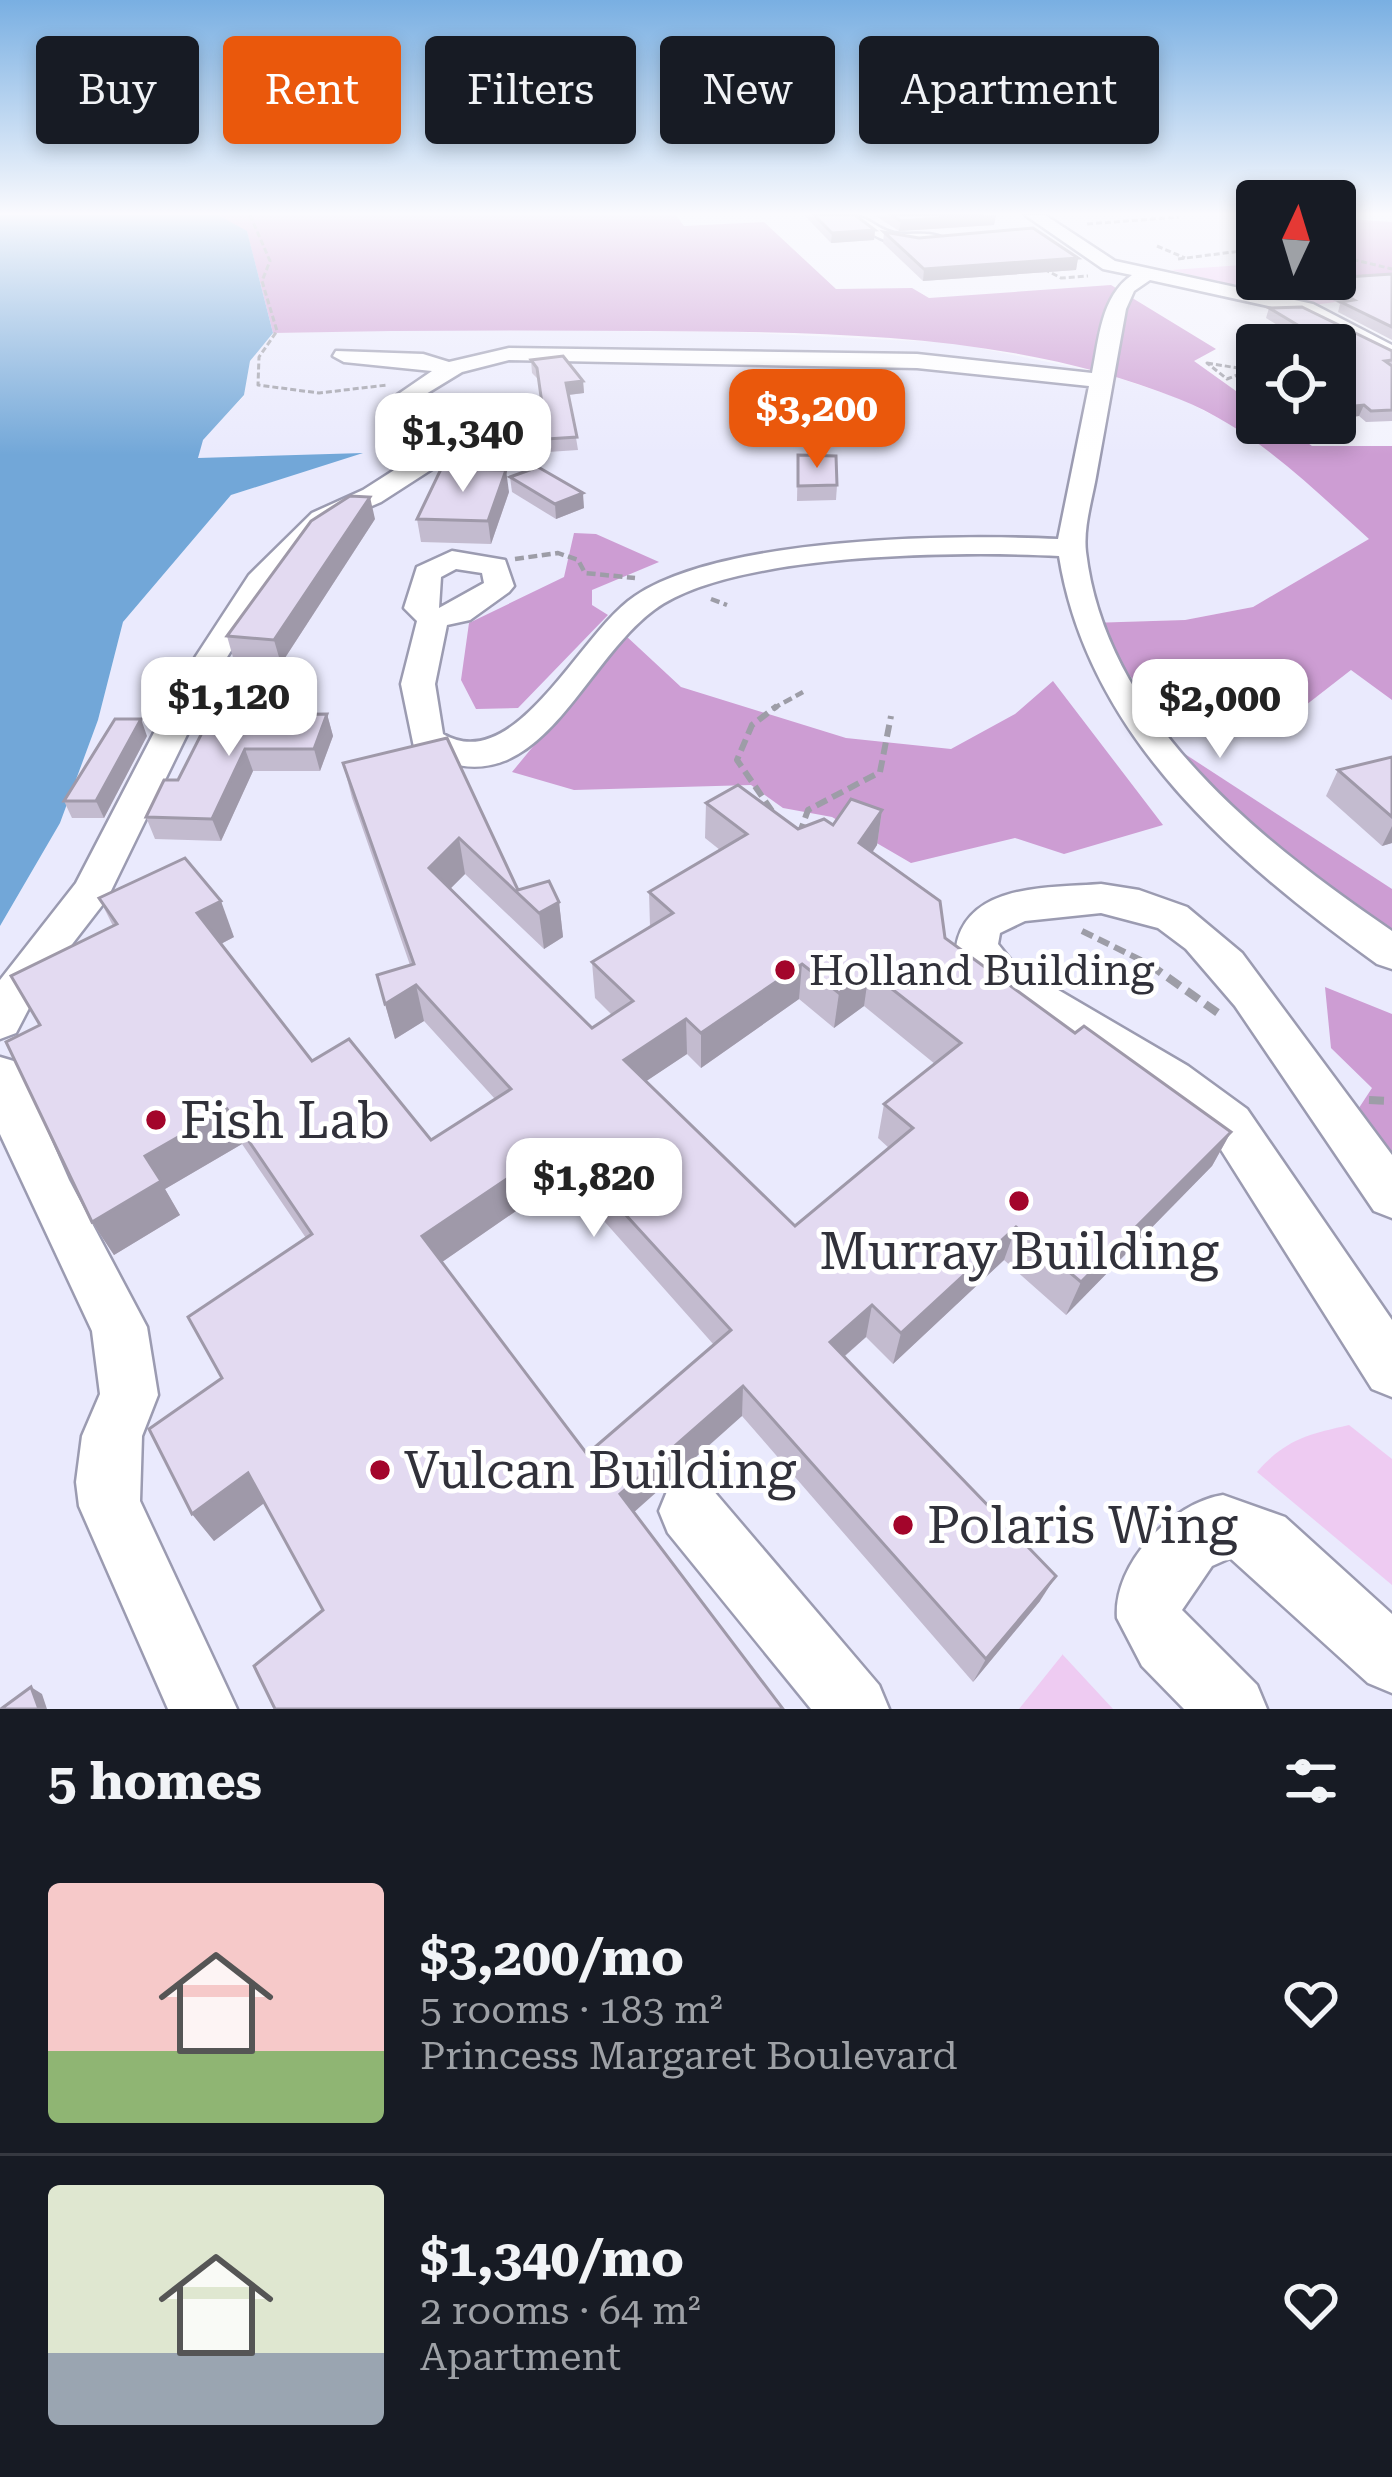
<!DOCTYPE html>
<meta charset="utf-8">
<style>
body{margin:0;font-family:"Roboto Serif",serif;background:#242831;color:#f1f3f6;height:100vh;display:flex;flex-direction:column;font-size:45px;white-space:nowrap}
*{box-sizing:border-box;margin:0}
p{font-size:39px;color:#9ea1a6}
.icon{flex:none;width:66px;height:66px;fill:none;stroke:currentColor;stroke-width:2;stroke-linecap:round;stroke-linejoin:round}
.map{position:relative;height:1709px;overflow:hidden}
.drawer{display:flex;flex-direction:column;background:#171b24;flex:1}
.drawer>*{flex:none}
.top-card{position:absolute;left:36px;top:36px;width:1320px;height:108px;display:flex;gap:24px}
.needle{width:78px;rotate:4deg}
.fabs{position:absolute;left:1236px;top:180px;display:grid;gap:24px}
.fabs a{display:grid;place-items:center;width:120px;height:120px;border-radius:12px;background:#171b24;box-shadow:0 6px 18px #0003;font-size:60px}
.price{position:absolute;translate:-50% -102px;padding:0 27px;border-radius:24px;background:#fff;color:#222;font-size:39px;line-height:78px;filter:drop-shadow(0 3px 6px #0008)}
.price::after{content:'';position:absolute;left:50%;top:72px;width:36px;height:27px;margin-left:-18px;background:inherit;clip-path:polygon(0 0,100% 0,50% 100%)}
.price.selected{background:#ea580c;color:#fff}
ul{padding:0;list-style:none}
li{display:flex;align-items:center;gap:36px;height:300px;padding:0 48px}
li+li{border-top:3px solid #363941}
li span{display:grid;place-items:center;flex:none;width:336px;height:240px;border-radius:12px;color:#555}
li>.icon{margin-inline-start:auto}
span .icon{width:144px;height:144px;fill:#fffc;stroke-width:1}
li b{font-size:51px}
h2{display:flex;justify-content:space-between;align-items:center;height:144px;padding:0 48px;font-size:51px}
.chip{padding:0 42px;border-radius:12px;background:#171b24;box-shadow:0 6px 18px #0003;font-size:42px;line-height:108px}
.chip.selected{background:#ea580c;color:#fff}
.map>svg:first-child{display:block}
</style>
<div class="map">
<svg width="1392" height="1709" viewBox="0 0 1392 1709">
<rect width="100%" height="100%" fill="#f3f3fd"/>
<path fill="#eaeafd" d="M 419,330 L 733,332 L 955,343 L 1106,374 L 1181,399 L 1234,426 L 1288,465 L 1370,539 L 1253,607 L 1185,620 L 1090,623 L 1306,705 L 1352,669 L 1392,700 L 1392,1709 L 0,1709 L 0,926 L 60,823 L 98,720 L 123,622 L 231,495 L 357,454 L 197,459 L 202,440 L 244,396 L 250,361 L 273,333 Z"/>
<g fill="#eecbf2">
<path d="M 1257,264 L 1257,279 L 1360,284 L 1335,302 L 1314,305 L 1171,270 Z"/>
<path d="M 1349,1425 L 1392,1459 L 1392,1585 L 1257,1472 C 1284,1440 1309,1434 1349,1425 Z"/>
<path d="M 1063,1654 L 1063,1655 L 1113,1709 L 1019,1709 Z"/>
</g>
<g fill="#cd9dd3">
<path d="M 218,215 L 676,215 L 684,226 L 764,222 L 836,289 L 912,288 L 929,298 L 1111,285 L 1216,349 L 1194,361 L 1257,406 L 1257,423 L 1280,423 L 1312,446 L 1392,446 L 1392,700 L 1351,670 L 1306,705 L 1172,730 L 1089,623 L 1185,620 L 1253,607 L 1369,539 C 1311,487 1253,428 1179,399 C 1013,332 824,332 648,331 C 523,330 398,330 273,333 L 247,232 Z"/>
<path d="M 1335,218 L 1392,222 L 1392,274 L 1360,284 L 1301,279 L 1335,279 Z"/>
<path d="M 574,533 L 596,534 L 659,562 L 592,590 L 592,605 L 608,615 L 518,708 L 476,709 L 461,680 L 469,623 L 564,577 Z"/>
<path d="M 625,635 L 681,687 L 846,738 L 951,749 L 1015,714 L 1053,681 L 1163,825 L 1064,854 L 1015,838 L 911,863 L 832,817 L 783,808 L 751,785 L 574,790 L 512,772 Z"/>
<path d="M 1145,728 L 1392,889 L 1392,950 L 1331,907 Z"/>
<path d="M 1325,987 L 1392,1014 L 1392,1162 L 1355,1114 L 1372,1088 L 1331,1048 Z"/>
</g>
<path fill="#72a7d8" d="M 0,215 L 218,215 L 247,231 L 273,333 L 250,361 L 244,395 L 203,440 L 198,458 L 363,453 L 231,495 L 123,622 L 98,720 L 60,823 L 0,926 Z"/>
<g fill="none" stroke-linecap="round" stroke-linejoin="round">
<g stroke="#9b9bb1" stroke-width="5">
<g id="minor">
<path d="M 847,215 C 869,215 875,229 894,233 C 912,236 929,230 945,239 C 914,259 870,238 847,215 Z"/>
<path d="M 1025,215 L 1045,215 L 1115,261 L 1313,304 L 1392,345 L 1392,360 L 1300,313 L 1150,280 L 1134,291 L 1126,309 C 1116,363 1107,417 1097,471 C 1093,497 1083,526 1086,552 C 1106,721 1262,842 1392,931 L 1392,969 L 1377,964 C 1235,861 1088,737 1059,556 C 962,551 732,552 654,610 C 577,667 535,821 414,747 L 401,684 L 417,621 L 404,608 L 417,567 L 452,551 L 505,560 L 514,586 L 509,592 L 470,620 L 447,625 L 435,684 L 443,734 C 516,777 581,631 635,596 C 723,537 952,534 1058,539 L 1089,386 L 917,368 L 509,360 L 462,372 L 421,397 L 443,439 L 493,415 L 530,407 L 530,417 L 471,444 L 381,502 L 337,521 L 300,551 L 271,587 L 217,673 L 107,899 L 42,983 L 16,1033 L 0,1039 L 0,980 L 76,883 L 185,673 L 249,575 L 312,513 L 363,490 L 424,451 L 397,395 L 432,371 L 344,362 L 333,356 L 336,351 L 423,354 L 449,362 L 509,348 L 917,354 L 1092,373 C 1099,339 1101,296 1132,275 L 1103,269 ZM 456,569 L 482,573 L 484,583 L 439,608 L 441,577 Z"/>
<path d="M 1101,884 L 1139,890 L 1187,907 L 1242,953 L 1392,1155 L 1392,1218 L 1374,1211 L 1235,1006 L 1186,949 L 1158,928 L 1101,913 L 1025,921 L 1000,933 L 998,944 L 1014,964 L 1188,1066 L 1247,1109 L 1392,1320 L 1392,1397 L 1372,1389 L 1213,1137 L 1154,1094 L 984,988 L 956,947 C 967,883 1049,888 1101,884 Z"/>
<path d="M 0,1057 L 17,1062 L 69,1180 L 147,1327 L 158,1395 L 142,1436 L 140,1501 L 237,1709 L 168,1709 L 79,1506 L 76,1482 L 82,1436 L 100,1394 L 92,1331 L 0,1134 Z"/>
<path d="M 690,1480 L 712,1489 L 879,1685 L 889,1709 L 811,1709 L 668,1533 L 659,1511 L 668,1489 Z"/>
<path d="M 1223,1495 L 1285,1517 L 1392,1614 L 1392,1693 L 1368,1683 L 1230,1558 L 1212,1566 L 1182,1610 L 1257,1685 L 1267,1709 L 1184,1709 L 1142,1666 L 1117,1618 C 1113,1563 1172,1503 1223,1495 Z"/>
</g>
</g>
<g stroke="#9d9da7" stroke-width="3" stroke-dasharray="6 3" stroke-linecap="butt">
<path d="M 250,215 L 270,261 L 262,281 L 277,331 L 259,357 L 258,385 L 319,393 L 387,385"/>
<path d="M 1087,224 L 1179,217"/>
<path d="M 1157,246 L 1185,258"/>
<path d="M 1335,255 L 1392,269"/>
<path d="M 1178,259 L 1257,249"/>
<path d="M 1044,269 L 1061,278 L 1088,276"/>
<path d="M 1207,363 L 1250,370 L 1227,379 Z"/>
<path d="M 1335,416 L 1346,424"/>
</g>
<g stroke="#9d9da7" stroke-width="4.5" stroke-dasharray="9 4.5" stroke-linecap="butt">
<path d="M 515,559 L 558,553 L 578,560 L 585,573 L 635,578"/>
<path d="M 711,599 L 727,605"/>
<path d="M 772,709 L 803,692"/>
</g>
<g stroke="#9d9da7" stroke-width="6" stroke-dasharray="12 6" stroke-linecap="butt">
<path d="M 772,811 L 737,760 L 752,725 L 777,706"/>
<path d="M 799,835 L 808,810 L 880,772 L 891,716"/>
<path d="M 1082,931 L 1155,967"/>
</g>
<g stroke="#9d9da7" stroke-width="8" stroke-dasharray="15 8" stroke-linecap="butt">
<path d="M 1149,964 L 1218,1013"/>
<path d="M 1369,1100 L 1392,1101"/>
</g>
<use href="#minor" fill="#fff" fill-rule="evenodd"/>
</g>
<g fill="#c3bbcf" fill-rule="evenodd">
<path d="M 804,215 L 855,215 L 875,230 L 874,240 L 831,243 Z"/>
<path d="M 874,215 L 996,215 L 994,225 L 899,231 Z"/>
<path d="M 884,232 L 919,238 L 1078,258 L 1076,270 L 923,281 L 883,243 Z"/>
<path d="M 1392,274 L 1392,340 L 1338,312 L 1340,304 L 1313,289 L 1316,279 Z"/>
<path d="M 1269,308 L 1392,351 L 1392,421 L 1366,422 L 1359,416 L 1335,419 L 1335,345 L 1310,345 L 1266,318 Z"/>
<path d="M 531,360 L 583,381 L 584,393 L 569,395 L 578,450 L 548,452 L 539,380 L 532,373 Z"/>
<path d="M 1257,365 L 1257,388 L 1243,378 L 1247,367 Z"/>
<path d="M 798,455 L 837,485 L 836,500 L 797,501 Z"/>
<path d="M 510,477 L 584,508 L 556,519 L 512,492 Z"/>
<path d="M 509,492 L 491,544 L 421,542 L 417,519 Z"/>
<path d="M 375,519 L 281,664 L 234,661 L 227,636 Z"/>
<path d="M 327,714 L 333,736 L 320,771 L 253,771 L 221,841 L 155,839 L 146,817 L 178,780 L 211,715 Z"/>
<path d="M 147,736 L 104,818 L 72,818 L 64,801 Z"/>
<path d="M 447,738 L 518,890 L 559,902 L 563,937 L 544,949 L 465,874 L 450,889 L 592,1028 L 612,1015 L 595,998 L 592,962 L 650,926 L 649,892 L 720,850 L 705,838 L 706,803 L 798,829 L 833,825 L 882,810 L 877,845 L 872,853 L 945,938 L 1075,1033 L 1231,1132 L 1212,1166 L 1066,1315 L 1004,1260 L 893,1364 L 866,1337 L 844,1357 L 1040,1601 L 973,1682 L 742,1416 L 323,1610 L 264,1503 L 214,1541 L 192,1514 L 222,1378 L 306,1238 L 242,1144 L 165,1189 L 180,1215 L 114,1255 L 92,1222 L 40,1025 L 113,926 L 99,898 L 234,937 L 221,944 L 312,1061 L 431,1140 L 495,1099 L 424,1021 L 395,1039 L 377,975 L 410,965 L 352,798 L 343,763 ZM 799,999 L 834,1028 L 864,1006 L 935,1064 L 884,1104 L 878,1138 L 889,1148 L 795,1226 L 646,1081 L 687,1054 L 701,1068 ZM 565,1177 L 714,1345 L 587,1454 L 442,1262 Z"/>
<path d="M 1392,757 L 1392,843 L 1382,846 L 1326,796 L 1338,770 Z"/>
</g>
<g fill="#9f99a9">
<path d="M 996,215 L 994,225 L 899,231 L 901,221 Z"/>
<path d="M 875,230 L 874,240 L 831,243 L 832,233 Z"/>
<path d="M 1078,258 L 1076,270 L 923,281 L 924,269 Z"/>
<path d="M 583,381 L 584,393 L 567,395 L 566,383 Z"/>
<path d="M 1364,405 L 1359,416 L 1335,419 L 1335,408 Z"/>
<path d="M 506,470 L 509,492 L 491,544 L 488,521 Z"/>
<path d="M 583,493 L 584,508 L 556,519 L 555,504 Z"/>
<path d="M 370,497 L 375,519 L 281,664 L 274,640 Z"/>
<path d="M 327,714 L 333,736 L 320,771 L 314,749 Z"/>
<path d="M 141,719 L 147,736 L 104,818 L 96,801 Z"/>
<path d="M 245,749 L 253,771 L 221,841 L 212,819 Z"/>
<path d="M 882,810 L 877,845 L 854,879 L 859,843 Z"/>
<path d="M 1392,826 L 1392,843 L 1382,846 Z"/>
<path d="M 459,838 L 465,874 L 436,903 L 429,868 Z"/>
<path d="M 221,901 L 234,937 L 211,949 L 197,913 Z"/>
<path d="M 559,902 L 563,937 L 544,949 L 539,913 Z"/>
<path d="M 802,964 L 799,999 L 701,1068 L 701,1033 Z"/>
<path d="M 869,971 L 864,1006 L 834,1028 L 839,993 Z"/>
<path d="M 416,985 L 424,1021 L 395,1039 L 385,1004 Z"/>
<path d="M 686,1019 L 687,1054 L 627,1094 L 624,1060 Z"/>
<path d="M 227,1109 L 242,1144 L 165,1189 L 180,1215 L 114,1255 L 92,1222 L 145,1156 Z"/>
<path d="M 1231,1132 L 1212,1166 L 1066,1315 L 1081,1282 Z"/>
<path d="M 560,1143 L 565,1177 L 432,1269 L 422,1236 Z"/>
<path d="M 1016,1227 L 1004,1260 L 893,1364 L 901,1333 Z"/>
<path d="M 872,1305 L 866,1337 L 825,1373 L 830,1342 Z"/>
<path d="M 743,1386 L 742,1416 L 623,1522 L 620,1494 Z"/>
<path d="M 248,1473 L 267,1501 L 214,1541 L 192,1514 Z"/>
<path d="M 1056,1576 L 1040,1601 L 973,1682 L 986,1659 Z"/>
<path d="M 31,1687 L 42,1694 L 47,1709 L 39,1709 Z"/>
</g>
<g fill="#e3daf1" stroke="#9f99a9" stroke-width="3" fill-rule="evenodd">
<path d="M 814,215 L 855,215 L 875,230 L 832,233 Z"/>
<path d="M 891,215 L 984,215 L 901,221 Z"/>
<path d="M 1033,228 L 1078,258 L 924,269 L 884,232 L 919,238 Z"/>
<path d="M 1392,274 L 1392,327 L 1341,302 L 1354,300 L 1316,279 Z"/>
<path d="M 1302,307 L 1392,351 L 1392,360 L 1385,361 L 1392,366 L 1392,410 L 1371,411 L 1364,405 L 1335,408 L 1335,354 L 1345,353 L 1335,347 L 1335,345 L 1331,345 L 1269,308 Z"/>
<path d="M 563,356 L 583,381 L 566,383 L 577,437 L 547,439 L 537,368 L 531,360 Z"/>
<path d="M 1257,365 L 1257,374 L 1247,367 Z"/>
<path d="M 798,455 L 836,456 L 837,485 L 798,486 Z"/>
<path d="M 538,467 L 583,493 L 555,504 L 510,477 Z"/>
<path d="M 441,469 L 506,470 L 488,521 L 417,519 Z"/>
<path d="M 350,496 L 370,497 L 274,640 L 227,636 L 311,521 Z"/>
<path d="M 327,714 L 314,749 L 245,749 L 212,819 L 146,817 L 164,780 L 178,780 L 211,715 Z"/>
<path d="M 115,719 L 141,719 L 96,801 L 64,801 Z"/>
<path d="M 447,738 L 518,890 L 549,881 L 559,902 L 539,913 L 459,838 L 429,868 L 592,1028 L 633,1001 L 592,962 L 673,913 L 649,892 L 747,834 L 706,803 L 738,785 L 798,829 L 824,819 L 833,825 L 851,799 L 882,810 L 859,843 L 940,901 L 945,938 L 1075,1033 L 1084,1026 L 1231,1132 L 1081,1282 L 1016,1227 L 901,1333 L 872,1305 L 830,1342 L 1056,1576 L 986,1659 L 743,1386 L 620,1494 L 783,1709 L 275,1709 L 254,1666 L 323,1610 L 248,1473 L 192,1514 L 149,1429 L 222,1378 L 188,1317 L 312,1234 L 227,1109 L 145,1156 L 161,1181 L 92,1222 L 6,1042 L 40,1025 L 11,976 L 117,924 L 99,898 L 185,858 L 221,901 L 197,913 L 312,1061 L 349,1039 L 431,1140 L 511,1089 L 416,985 L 385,1004 L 377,975 L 414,964 L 343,763 ZM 802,964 L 839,993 L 869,971 L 961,1043 L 884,1104 L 913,1128 L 795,1226 L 624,1060 L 686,1019 L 701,1033 ZM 560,1143 L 731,1330 L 587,1454 L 422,1236 Z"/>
<path d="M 1392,757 L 1392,817 L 1338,770 Z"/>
<path d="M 31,1687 L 39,1709 L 1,1709 Z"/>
</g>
<linearGradient id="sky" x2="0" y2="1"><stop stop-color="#79afe2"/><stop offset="0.47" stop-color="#fafafe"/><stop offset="1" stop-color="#fafafe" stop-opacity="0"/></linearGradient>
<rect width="1392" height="455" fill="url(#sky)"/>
<g fill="#a3052b" stroke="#fff" stroke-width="4.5">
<circle cx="785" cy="970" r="12"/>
<circle cx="156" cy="1120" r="12"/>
<circle cx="1019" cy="1201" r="12"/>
<circle cx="380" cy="1470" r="12"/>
<circle cx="903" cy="1525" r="12"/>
</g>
<g text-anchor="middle" stroke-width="10" stroke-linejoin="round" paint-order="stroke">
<g font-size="42" fill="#31313a" stroke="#fff" text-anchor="start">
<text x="809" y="985">Holland Building</text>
</g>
<g font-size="51" fill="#31313a" stroke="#fff" text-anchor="start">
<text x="180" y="1138">Fish Lab</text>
<text x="1019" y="1269" text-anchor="middle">Murray Building</text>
<text x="404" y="1488">Vulcan Building</text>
<text x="927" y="1543">Polaris Wing</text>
</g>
</g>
</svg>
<div class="fabs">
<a><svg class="needle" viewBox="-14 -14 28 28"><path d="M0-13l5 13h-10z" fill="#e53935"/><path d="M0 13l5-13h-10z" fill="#9ea1a6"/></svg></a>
<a><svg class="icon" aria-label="locate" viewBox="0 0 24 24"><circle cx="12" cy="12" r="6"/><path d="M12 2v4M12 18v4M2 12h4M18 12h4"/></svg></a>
</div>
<b class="price selected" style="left:817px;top:471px">$3,200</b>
<b class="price" style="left:463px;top:495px">$1,340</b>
<b class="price" style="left:229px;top:759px">$1,120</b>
<b class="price" style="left:1220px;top:761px">$2,000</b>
<b class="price" style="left:594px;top:1240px">$1,820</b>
<div class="top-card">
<a class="chip">Buy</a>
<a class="chip selected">Rent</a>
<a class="chip">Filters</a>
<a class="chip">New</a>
<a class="chip">Apartment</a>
</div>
</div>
<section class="drawer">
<h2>5 homes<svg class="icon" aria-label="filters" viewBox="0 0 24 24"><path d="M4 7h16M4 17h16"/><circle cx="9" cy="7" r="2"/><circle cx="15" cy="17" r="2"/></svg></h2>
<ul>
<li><span style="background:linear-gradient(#f6c9c9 70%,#8fb573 0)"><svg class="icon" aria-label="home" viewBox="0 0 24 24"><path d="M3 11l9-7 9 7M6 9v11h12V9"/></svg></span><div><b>$3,200/mo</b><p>5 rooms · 183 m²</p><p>Princess Margaret Boulevard</p></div><svg class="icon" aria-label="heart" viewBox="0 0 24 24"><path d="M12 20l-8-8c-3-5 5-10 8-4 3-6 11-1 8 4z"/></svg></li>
<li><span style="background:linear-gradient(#dfe7d0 70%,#9aa5b1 0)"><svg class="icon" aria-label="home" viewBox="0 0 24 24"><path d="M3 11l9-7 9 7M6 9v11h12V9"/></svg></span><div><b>$1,340/mo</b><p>2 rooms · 64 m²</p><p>Apartment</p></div><svg class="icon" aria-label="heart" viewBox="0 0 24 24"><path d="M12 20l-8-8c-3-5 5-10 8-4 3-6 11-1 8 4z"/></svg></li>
</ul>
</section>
